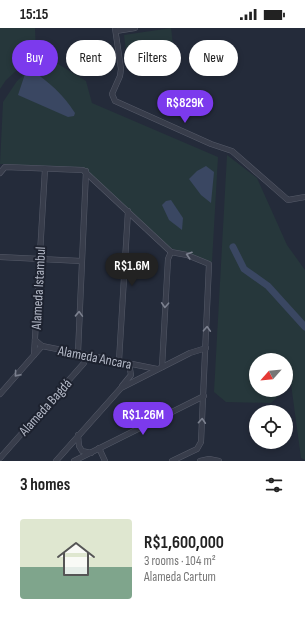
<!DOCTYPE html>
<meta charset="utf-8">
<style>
body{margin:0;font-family:"Sofia Sans Condensed",sans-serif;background:#f6f6f6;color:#222;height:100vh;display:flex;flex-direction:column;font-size:15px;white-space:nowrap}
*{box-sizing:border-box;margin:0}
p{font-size:13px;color:#767676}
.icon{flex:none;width:22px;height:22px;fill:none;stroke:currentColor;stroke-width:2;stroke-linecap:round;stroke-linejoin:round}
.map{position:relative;height:433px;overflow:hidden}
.side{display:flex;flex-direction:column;background:#fff;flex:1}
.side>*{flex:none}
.guide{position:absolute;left:12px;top:12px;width:281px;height:36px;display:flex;gap:8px}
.needle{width:26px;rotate:243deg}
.buttons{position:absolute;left:249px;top:325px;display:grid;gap:8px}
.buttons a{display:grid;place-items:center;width:44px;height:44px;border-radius:50%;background:#fff;box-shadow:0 2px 6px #0003;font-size:20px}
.price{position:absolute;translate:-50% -34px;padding:0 9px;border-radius:14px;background:#7c3aed;color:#fff;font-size:13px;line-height:26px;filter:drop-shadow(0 1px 2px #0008)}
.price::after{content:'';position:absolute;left:50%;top:24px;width:12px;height:9px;margin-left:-6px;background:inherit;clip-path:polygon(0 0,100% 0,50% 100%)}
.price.active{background:#222;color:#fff}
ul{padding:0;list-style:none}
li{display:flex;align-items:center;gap:12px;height:100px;padding:0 20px}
li span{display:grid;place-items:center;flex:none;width:112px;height:80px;border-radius:4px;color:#555}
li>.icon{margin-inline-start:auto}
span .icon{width:48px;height:48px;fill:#fffc;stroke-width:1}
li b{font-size:17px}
h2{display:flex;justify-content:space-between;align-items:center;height:48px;padding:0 20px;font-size:17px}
.tag{padding:0 14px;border-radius:18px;background:#fff;box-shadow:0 2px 6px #0003;font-size:14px;line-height:36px}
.tag.active{background:#7c3aed;color:#fff}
.status{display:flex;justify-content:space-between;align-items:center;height:28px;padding:0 20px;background:#fff;direction:ltr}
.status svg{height:11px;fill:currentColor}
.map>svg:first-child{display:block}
</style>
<div class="status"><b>15:15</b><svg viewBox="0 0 49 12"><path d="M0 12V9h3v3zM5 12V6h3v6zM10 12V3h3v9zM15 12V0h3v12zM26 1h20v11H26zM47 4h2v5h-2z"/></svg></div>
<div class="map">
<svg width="305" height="433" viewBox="0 0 305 433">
<rect width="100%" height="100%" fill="#242b3a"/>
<g fill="#26373b">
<path d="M 0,0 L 35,0 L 36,25 L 6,52 L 0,61 Z"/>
<path d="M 171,0 L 174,25 L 127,31 L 124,7 Z"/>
<path d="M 45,28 L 86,53 L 92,75 L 218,129 L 212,234 L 170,220 L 82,139 L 0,136 L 3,74 L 17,53 Z"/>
<path d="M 227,127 L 257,150 L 287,217 L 305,242 L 305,432 L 301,430 L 291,356 L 286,361 L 286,332 L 256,332 L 256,362 L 285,362 L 271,375 L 226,374 L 214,364 Z"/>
</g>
<g fill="#3a4762">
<path d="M 30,41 C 49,54 63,66 75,85 L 74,88 L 68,89 L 18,67 L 25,46 Z"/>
<path d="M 206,138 L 214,144 L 211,175 L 201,167 L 189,151 L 197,143 Z"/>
<path d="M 171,172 L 183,190 L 182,202 L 169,192 L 162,177 L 166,173 Z"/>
</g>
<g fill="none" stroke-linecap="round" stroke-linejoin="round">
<path stroke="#3a4762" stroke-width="7" d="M 233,219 L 244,241 L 268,258 L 305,299"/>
<g stroke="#565b69" stroke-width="6">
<g id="minor">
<path d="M 115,0 L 121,41 L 120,48 L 112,66 L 115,73 L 211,116 L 232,123 L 288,172 L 305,169"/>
<path d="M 116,3 L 135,0"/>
<path d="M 0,145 L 5,139 L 83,142 L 171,224 L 187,227 L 209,236 L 201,414 L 197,421 L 172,433"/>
<path d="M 0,229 L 81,233"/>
<path d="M 35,312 L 42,318 L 157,341"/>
<path d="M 78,325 L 86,143"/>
<path d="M 34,327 L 45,141"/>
<path d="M 119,333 L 128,183"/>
<path d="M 162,339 L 168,231 L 171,224"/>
<path d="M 122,358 L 131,347 L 129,335"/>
<path d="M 0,366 L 42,318"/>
<path d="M 78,407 L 79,418 L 82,423 L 91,425"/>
<path d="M 99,420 L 105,433"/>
<path d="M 0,430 L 84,335 L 87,327"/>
<path d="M 56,433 L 121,360 L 190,325 L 206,320"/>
<path d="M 74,433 L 204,368"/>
<path d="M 200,433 L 209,431 L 219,433"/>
</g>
</g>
<use href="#minor" stroke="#383d4b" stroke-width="5"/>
</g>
<defs><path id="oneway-chevron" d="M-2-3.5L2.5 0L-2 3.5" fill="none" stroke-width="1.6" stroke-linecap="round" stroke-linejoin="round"/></defs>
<g stroke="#7c818f">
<use href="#oneway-chevron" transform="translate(189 227) rotate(-162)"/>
<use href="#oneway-chevron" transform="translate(165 277) rotate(93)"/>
<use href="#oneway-chevron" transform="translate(79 286) rotate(-88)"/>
<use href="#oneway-chevron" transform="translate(207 301) rotate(-87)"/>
<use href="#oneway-chevron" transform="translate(17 346) rotate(131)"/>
<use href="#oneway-chevron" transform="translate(202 393) rotate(-86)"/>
</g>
<g text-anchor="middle" stroke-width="4" stroke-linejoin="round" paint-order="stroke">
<g font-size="14" fill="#b3b8c6" stroke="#1d222f">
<text transform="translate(38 260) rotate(-87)" y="5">Alameda Istambul</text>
<text transform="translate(95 329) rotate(11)" y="5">Alameda Ancara</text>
<text transform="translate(45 379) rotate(-48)" y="5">Alameda Bagdá</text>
</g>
</g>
</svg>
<div class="buttons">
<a><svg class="needle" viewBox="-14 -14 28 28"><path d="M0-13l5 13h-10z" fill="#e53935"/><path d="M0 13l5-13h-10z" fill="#767676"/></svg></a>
<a><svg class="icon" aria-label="locate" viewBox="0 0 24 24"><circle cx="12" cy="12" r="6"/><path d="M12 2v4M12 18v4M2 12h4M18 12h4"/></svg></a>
</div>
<b class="price" style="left:185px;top:96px">R$829K</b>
<b class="price active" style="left:132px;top:259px">R$1.6M</b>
<b class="price" style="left:143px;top:408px">R$1.26M</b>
<div class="guide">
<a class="tag active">Buy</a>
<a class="tag">Rent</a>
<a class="tag">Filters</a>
<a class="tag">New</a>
</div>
</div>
<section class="side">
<h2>3 homes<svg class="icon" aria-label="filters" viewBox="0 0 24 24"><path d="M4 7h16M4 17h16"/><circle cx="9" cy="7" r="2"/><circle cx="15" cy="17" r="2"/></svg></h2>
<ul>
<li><span style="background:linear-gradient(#dfe7d0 60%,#7fa58c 0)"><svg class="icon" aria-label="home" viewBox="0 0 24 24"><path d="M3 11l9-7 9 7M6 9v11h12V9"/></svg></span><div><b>R$1,600,000</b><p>3 rooms · 104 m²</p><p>Alameda Cartum</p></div></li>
</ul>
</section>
